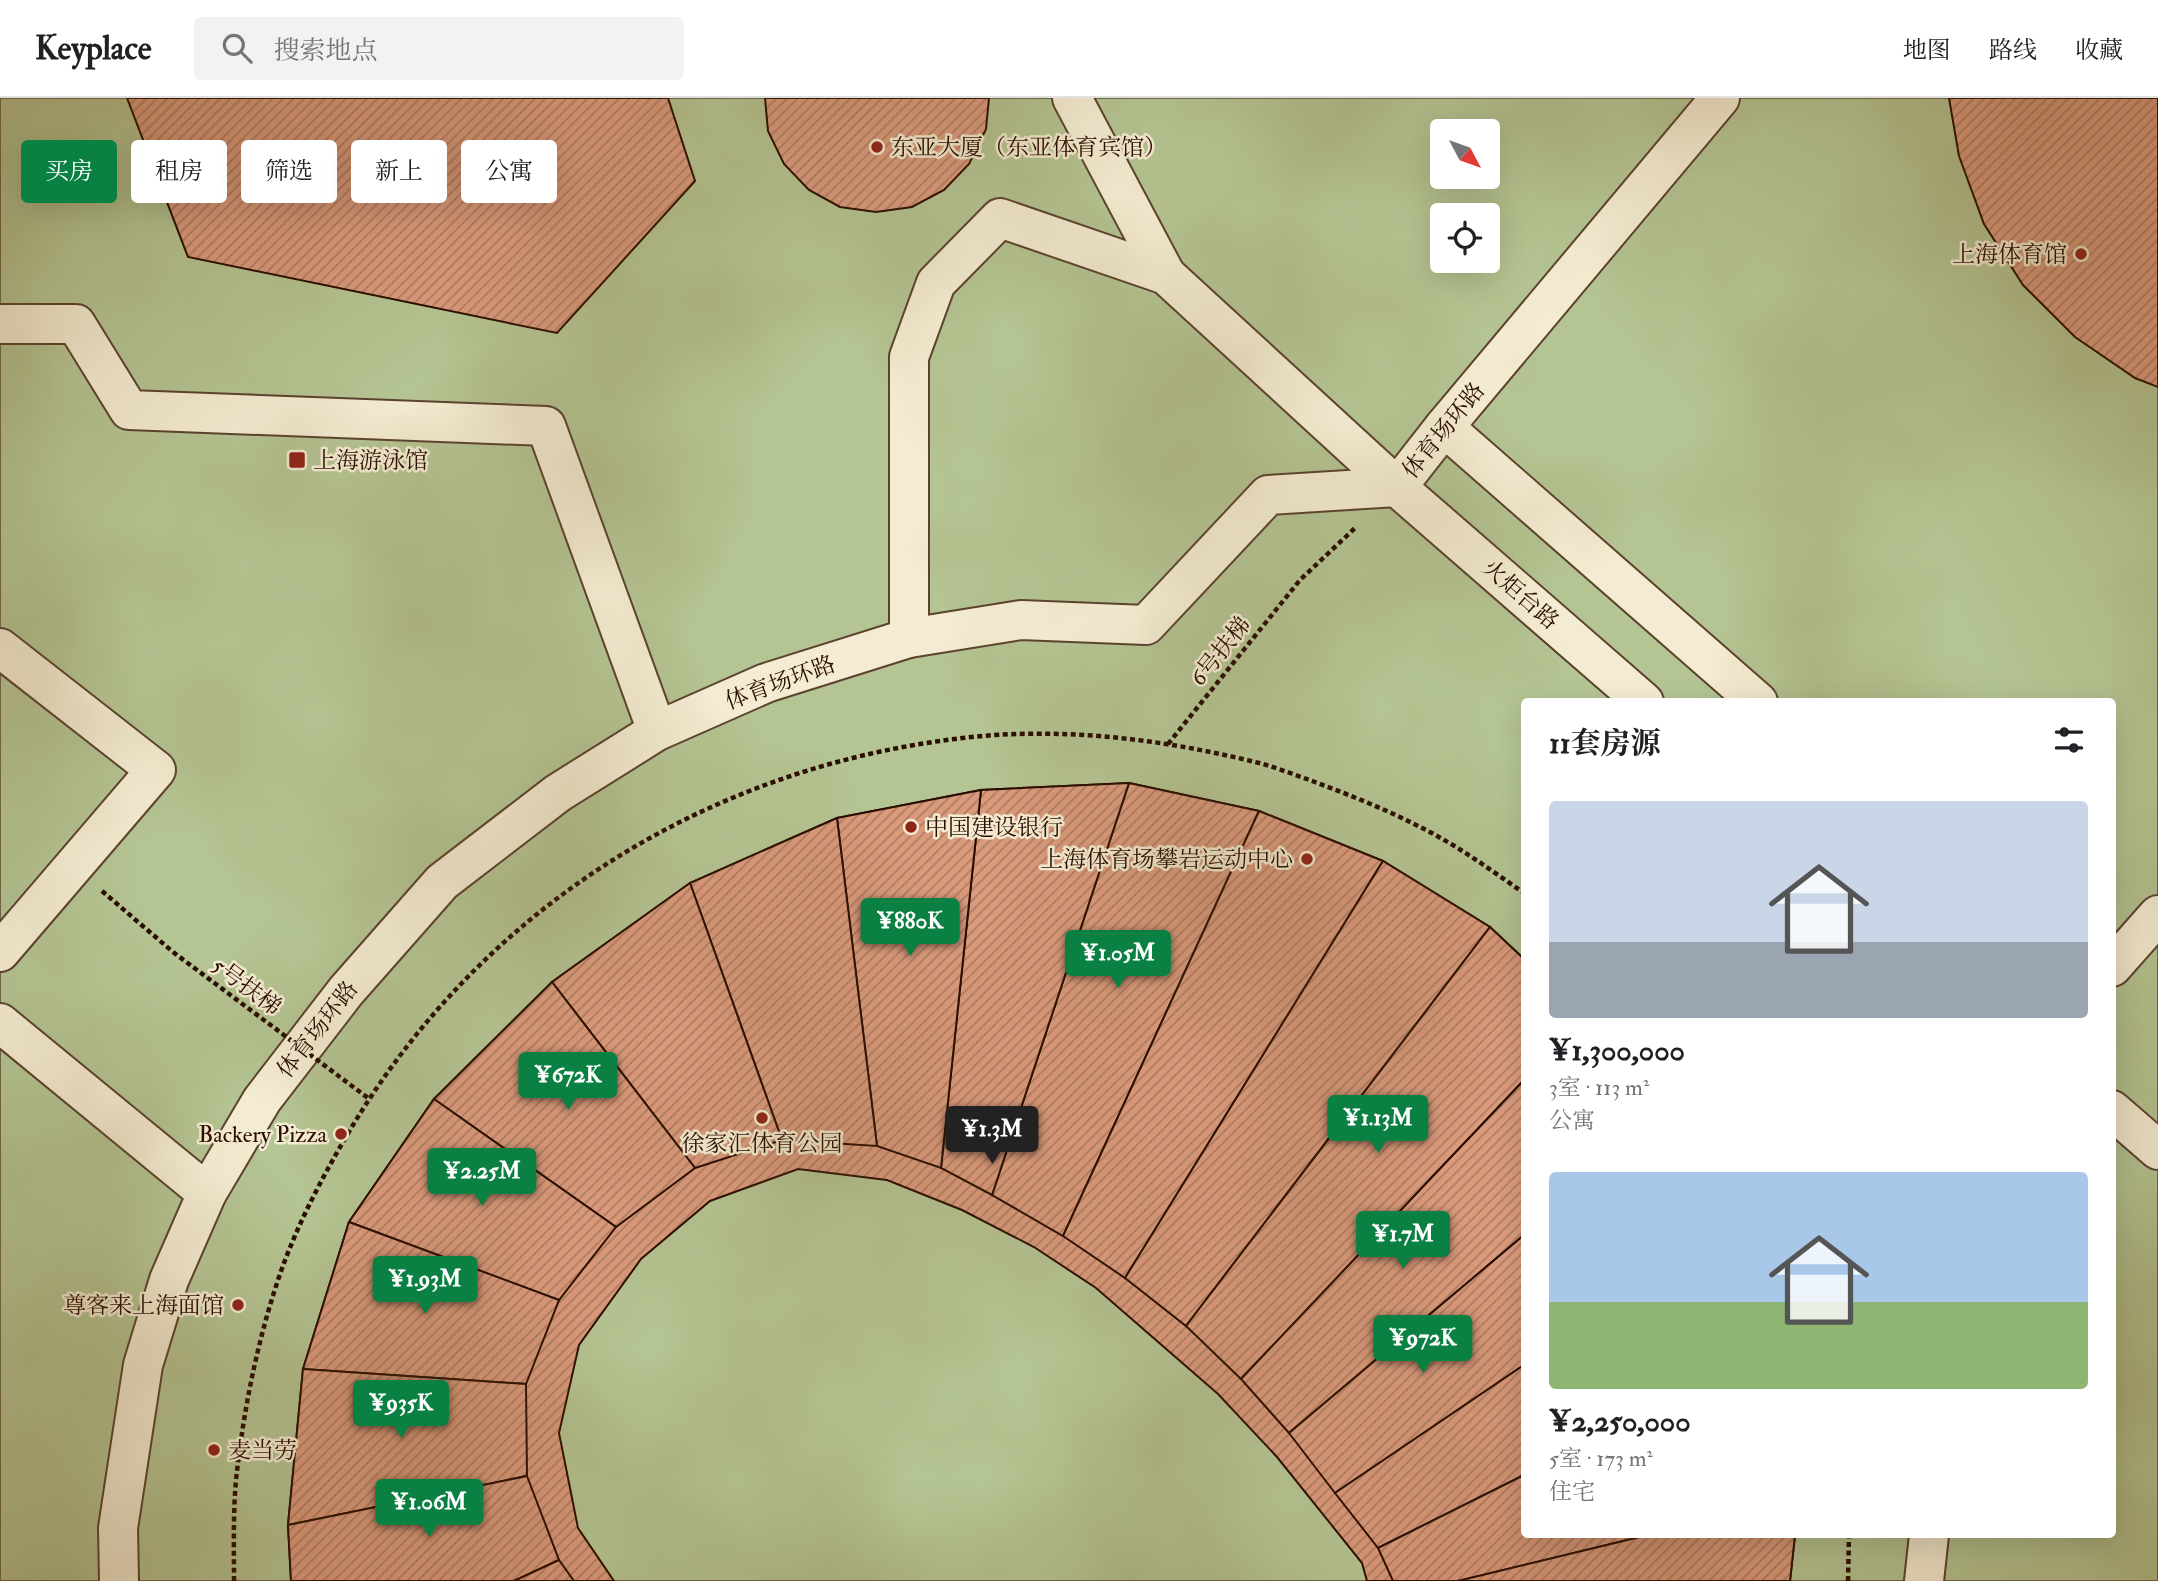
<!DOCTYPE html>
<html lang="zh">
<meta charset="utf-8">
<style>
body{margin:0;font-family:"IM FELL Double Pica","Noto Serif SC",serif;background:#f2f2f2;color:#202124;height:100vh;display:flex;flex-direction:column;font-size:26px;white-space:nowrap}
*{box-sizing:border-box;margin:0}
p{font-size:23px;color:#757577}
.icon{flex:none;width:38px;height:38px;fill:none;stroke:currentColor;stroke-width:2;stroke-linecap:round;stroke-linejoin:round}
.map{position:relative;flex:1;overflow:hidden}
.panel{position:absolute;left:1521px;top:600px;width:595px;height:840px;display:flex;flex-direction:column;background:#fff;border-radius:7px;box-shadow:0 7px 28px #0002}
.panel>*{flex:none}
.guide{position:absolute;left:21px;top:42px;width:665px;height:63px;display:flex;gap:14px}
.needle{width:46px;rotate:131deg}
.tools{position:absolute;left:1430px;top:21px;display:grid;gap:14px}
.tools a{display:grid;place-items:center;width:70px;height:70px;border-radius:7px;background:#fff;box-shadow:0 7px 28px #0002;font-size:35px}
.price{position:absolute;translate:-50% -60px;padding:0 16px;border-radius:7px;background:#0b8043;color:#fff;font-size:23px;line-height:46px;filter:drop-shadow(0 2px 4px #0008)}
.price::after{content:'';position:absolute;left:50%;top:42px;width:21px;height:16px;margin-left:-10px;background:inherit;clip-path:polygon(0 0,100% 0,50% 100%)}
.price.current{background:#222;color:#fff}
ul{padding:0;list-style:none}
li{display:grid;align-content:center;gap:14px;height:371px;padding:0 28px}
li span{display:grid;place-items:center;height:217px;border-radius:7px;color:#555}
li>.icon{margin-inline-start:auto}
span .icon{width:126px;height:126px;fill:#fffc;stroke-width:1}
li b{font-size:30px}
h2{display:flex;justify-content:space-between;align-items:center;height:84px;padding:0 28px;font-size:30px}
.chip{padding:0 24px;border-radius:7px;background:#fff;box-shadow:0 7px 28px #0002;font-size:24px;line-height:63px}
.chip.current{background:#0b8043;color:#fff}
header{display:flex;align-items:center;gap:42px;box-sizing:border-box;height:98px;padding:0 35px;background:#fff;border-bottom:2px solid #e0e0e0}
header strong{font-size:33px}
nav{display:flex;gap:38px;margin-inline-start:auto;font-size:24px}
.search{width:490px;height:63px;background:#f2f2f2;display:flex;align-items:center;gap:18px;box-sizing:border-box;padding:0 24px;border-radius:7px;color:#757577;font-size:26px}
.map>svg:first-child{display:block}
</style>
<header>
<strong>Keyplace</strong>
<div class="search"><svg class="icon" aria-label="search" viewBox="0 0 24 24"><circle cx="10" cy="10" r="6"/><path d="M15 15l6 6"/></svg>搜索地点</div>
<nav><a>地图</a><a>路线</a><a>收藏</a></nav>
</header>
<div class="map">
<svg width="2158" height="1483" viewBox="0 0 2158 1483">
<defs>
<pattern id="building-hatch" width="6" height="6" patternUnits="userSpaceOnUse" patternTransform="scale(1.75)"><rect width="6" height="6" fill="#da9a7c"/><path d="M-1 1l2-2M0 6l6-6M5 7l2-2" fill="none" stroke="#b17c63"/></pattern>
</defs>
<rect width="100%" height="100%" fill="#eee1b9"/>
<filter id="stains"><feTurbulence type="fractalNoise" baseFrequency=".00286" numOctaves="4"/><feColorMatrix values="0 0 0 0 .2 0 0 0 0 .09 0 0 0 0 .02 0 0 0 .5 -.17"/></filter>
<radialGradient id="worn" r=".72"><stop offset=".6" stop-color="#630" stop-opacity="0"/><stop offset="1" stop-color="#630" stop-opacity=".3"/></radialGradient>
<path fill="#b4c492" stroke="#6f684a" stroke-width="2" fill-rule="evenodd" d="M 0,0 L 2158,0 L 2158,1483 L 0,1483 ZM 1442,33 L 1488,33 L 1488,79 L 1442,79 ZM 1442,117 L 1488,117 L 1488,163 L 1442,163 ZM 1524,604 L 2112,604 L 2112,1437 L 1524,1437 Z"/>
<g fill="url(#building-hatch)" stroke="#2a0d01" stroke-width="2">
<path d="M 127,0 L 668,0 L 695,83 L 557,235 L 188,159 Z"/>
<path d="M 765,0 L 989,0 L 986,31 L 969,66 L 944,92 L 912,109 L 876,114 L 840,109 L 809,92 L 784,66 L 768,33 Z"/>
<path d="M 1949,0 L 2158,0 L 2158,289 L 2135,280 L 2075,239 L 2023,187 L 1984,126 L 1959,58 Z"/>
<path d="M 1129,685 L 1259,713 L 1383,763 L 1490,829 L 1524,861 L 1524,1437 L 1795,1437 L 1790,1483 L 1367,1483 L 1362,1465 L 1277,1359 L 1218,1296 L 1096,1190 L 1034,1149 L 962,1112 L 887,1082 L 798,1071 L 710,1103 L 641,1161 L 579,1247 L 559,1335 L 578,1430 L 614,1483 L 291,1483 L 288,1427 L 303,1271 L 349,1124 L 434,1001 L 552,884 L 690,785 L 837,720 L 981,692 Z"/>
<path d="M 1129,685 L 1259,713 L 1063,1138 L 992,1097 Z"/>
<path d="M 1129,685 L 992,1097 L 941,1070 L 981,692 Z"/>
<path d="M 981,692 L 941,1070 L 877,1048 L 837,720 Z"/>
<path d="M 1259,713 L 1383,763 L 1125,1180 L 1063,1138 Z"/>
<path d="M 837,720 L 877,1048 L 782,1042 L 690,785 Z"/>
<path d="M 1383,763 L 1490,829 L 1186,1228 L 1125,1180 Z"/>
<path d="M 690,785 L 782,1042 L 695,1070 L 552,884 Z"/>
<path d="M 1490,829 L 1524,861 L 1524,982 L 1241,1281 L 1186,1228 Z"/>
<path d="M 552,884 L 695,1070 L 616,1129 L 434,1001 Z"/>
<path d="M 1524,982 L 1524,1137 L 1289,1335 L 1241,1281 Z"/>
<path d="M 434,1001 L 616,1129 L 559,1202 L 349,1124 Z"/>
<path d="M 349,1124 L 559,1202 L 526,1286 L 303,1271 Z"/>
<path d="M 1524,1137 L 1524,1267 L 1335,1395 L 1289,1335 Z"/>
<path d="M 1524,1267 L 1524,1377 L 1378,1450 L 1335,1395 Z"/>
<path d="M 303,1271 L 526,1286 L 527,1378 L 288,1427 Z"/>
<path d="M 1524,1377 L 1524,1437 L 1648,1437 L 1458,1483 L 1393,1483 L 1378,1450 Z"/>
<path d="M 527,1378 L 559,1462 L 514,1483 L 291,1483 L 288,1427 Z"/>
<path d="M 1648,1437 L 1795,1437 L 1790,1483 L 1458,1483 Z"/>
<path d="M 559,1462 L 574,1483 L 514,1483 Z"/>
</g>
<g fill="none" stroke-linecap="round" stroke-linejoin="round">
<g stroke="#5b422f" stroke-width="42">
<g id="minor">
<path d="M 1072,0 L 1166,177"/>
<path d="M 0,226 L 76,226 L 129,312 L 546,328 L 657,633"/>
<path d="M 1444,329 L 1758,604"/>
<path d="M 909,540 L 909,259 L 936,185 L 1000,120 L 1166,177 L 1397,389 L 1644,604"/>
<path d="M 0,550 L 156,672 L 0,854"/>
<path d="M 2112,869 L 2158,817"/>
<path d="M 0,925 L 207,1095"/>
<path d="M 2112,1012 L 2158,1052"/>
<path d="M 119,1483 L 118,1430 L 143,1267 L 169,1182 L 207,1095 L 262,1002 L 346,893 L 442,784 L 558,695 L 657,633 L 766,585 L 909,540 L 1021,522 L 1146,527 L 1268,397 L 1397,389 L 1444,329 L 1720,0"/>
<path d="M 1924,1483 L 1929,1437"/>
</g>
</g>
<g stroke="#2a0d01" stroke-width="4.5" stroke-dasharray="5 3.5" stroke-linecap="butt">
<path d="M 1168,646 L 1300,482 L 1355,430"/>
<path d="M 102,793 L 173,854"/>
<path d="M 234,1483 C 234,1450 233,1415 236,1382 C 243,1316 256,1249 277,1185 C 293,1136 317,1089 343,1044 C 477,810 713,663 982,638 C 1076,630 1172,643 1263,666 C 1280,671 1298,678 1315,684 C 1363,702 1412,722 1456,749 C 1479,763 1502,780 1524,795"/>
<path d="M 1848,1483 L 1849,1437"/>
</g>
<use href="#minor" stroke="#f4ecd2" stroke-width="38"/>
<path stroke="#2a0d01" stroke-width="4.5" stroke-dasharray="5 3.5" stroke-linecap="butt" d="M 173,854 L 368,1000"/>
</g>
<g fill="#8f2418" stroke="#f4ecd2" stroke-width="2.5">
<circle cx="877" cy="49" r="7"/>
<circle cx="2081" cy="156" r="7"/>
<rect x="288" y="353" width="18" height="18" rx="3.5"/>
<circle cx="911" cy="729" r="7"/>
<circle cx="1307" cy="761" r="7"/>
<circle cx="762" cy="1020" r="7"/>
<circle cx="341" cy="1036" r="7"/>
<circle cx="238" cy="1207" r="7"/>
<circle cx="214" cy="1352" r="7"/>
</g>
<g text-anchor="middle" stroke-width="5" stroke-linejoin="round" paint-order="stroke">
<g font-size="23" fill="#2a0d01" stroke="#f4ecd2" text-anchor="start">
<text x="891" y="57">东亚大厦（东亚体育宾馆）</text>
<text x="2067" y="164" text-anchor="end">上海体育馆</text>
<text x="313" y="370">上海游泳馆</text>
<text x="925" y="737">中国建设银行</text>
<text x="1293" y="769" text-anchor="end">上海体育场攀岩运动中心</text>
<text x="327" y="1044" text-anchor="end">Backery Pizza</text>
<text x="762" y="1053" text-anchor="middle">徐家汇体育公园</text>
<text x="224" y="1215" text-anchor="end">尊客来上海面馆</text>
<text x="228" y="1360">麦当劳</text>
</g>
<g font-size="23" fill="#2a0d01" stroke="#f4ecd2">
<text transform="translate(1443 332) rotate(-51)" y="8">体育场环路</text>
<text transform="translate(1521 496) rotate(41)" y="8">火炬台路</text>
<text transform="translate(1220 553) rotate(-51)" y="8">6号扶梯</text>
<text transform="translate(780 584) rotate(-20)" y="8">体育场环路</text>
<text transform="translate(247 888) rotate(37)" y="8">5号扶梯</text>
<text transform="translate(317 931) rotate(-52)" y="8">体育场环路</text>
</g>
</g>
<rect width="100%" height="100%" filter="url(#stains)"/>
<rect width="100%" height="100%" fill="url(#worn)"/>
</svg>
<div class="tools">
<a><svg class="needle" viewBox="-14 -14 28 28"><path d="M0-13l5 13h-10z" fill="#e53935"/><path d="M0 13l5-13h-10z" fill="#757577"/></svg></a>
<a><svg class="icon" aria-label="locate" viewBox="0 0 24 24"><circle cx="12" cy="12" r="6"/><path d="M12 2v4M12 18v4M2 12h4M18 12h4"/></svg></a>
</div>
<b class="price" style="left:910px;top:860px">¥880K</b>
<b class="price" style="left:1118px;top:892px">¥1.05M</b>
<b class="price" style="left:568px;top:1014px">¥672K</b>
<b class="price" style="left:1378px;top:1057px">¥1.13M</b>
<b class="price current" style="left:992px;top:1068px">¥1.3M</b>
<b class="price" style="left:482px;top:1110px">¥2.25M</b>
<b class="price" style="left:1403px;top:1173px">¥1.7M</b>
<b class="price" style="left:425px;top:1218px">¥1.93M</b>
<b class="price" style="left:1423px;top:1277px">¥972K</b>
<b class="price" style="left:401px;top:1342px">¥935K</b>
<b class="price" style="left:429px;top:1441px">¥1.06M</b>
<div class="guide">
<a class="chip current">买房</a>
<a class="chip">租房</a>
<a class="chip">筛选</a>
<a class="chip">新上</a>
<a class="chip">公寓</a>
</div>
<section class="panel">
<h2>11套房源<svg class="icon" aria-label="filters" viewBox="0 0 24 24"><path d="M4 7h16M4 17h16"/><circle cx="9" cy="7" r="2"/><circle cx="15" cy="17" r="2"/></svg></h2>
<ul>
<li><span style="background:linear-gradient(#c9d6e8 65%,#9aa5b1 0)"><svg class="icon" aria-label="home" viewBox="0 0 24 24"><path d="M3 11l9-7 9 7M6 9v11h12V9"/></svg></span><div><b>¥1,300,000</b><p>3室 · 113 m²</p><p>公寓</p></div></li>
<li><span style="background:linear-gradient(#a9c7e8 60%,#8fb573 0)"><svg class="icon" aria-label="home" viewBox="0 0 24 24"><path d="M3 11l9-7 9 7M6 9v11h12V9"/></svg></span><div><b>¥2,250,000</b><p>5室 · 173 m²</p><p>住宅</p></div></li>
</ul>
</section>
</div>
